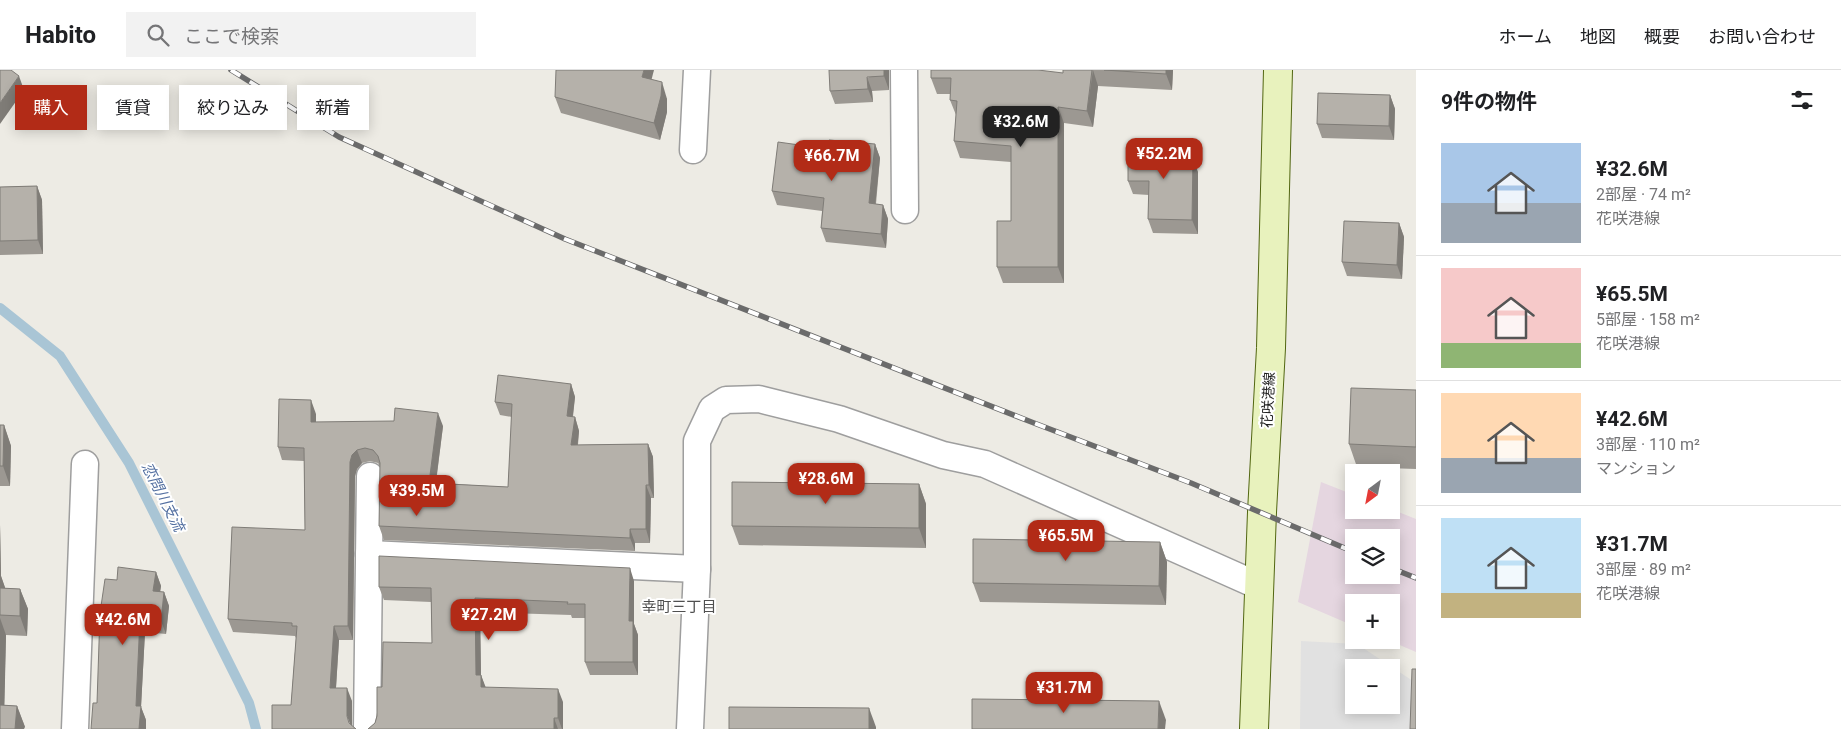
<!DOCTYPE html>
<html lang="ja">
<meta charset="utf-8">
<style>
body{margin:0;font-family:Roboto,"Noto Sans JP",sans-serif;background:#f2f2f2;color:#202124;height:100vh;display:flex;flex-direction:column;font-size:19px;white-space:nowrap}
*{box-sizing:border-box;margin:0}
p{font-size:16px;color:#757577}
.icon{flex:none;width:28px;height:28px;fill:none;stroke:currentColor;stroke-width:2;stroke-linecap:round;stroke-linejoin:round}
.map{position:relative;flex:1;overflow:hidden}
.drawer{display:flex;flex-direction:column;background:#fff;width:425px}
.drawer>*{flex:none}
.banner{position:absolute;left:15px;top:15px;width:475px;height:45px;display:flex;gap:10px}
.needle{width:32px;rotate:212deg}
.controls{position:absolute;left:1345px;top:394px;display:grid;gap:10px}
.controls a{display:grid;place-items:center;width:55px;height:55px;border-radius:0px;background:#fff;box-shadow:0 2px 12px #0003;font-size:25px}
.price{position:absolute;translate:-50% -42px;padding:0 11px;border-radius:10px;background:#b22b17;color:#fff;font-size:16px;line-height:32px;filter:drop-shadow(0 1px 2px #0008)}
.price::after{content:'';position:absolute;left:50%;top:30px;width:15px;height:11px;margin-left:-8px;background:inherit;clip-path:polygon(0 0,100% 0,50% 100%)}
.price.on{background:#222;color:#fff}
ul{padding:0;list-style:none}
li{display:flex;align-items:center;gap:15px;height:125px;padding:0 25px}
li+li{border-top:1px solid #e0e0e0}
li span{display:grid;place-items:center;flex:none;width:140px;height:100px;border-radius:0px;color:#555}
li>.icon{margin-inline-start:auto}
span .icon{width:60px;height:60px;fill:#fffc;stroke-width:1}
li b{font-size:21px}
h2{display:flex;justify-content:space-between;align-items:center;height:60px;padding:0 25px;font-size:21px}
.tag{padding:0 18px;border-radius:0px;background:#fff;box-shadow:0 2px 12px #0003;font-size:18px;line-height:45px}
.tag.on{background:#b22b17;color:#fff}
header{display:flex;align-items:center;gap:30px;box-sizing:border-box;height:70px;padding:0 25px;background:#fff;border-bottom:1px solid #e0e0e0}
header strong{font-size:24px}
nav{display:flex;gap:28px;margin-inline-start:auto;font-size:18px}
.search{width:350px;height:45px;background:#f2f2f2;display:flex;align-items:center;gap:12px;box-sizing:border-box;padding:0 18px;border-radius:0px;color:#757577;font-size:19px}
main{display:flex;flex:1;min-height:0}
.map>svg:first-child{display:block}
</style>
<header>
<strong>Habito</strong>
<div class="search"><svg class="icon" aria-label="search" viewBox="0 0 24 24"><circle cx="10" cy="10" r="6"/><path d="M15 15l6 6"/></svg>ここで検索</div>
<nav><a>ホーム</a><a>地図</a><a>概要</a><a>お問い合わせ</a></nav>
</header>
<main>
<div class="map">
<svg width="1416" height="659" viewBox="0 0 1416 659">
<rect width="100%" height="100%" fill="#edebe4"/>
<path fill="#e5d6e0" fill-rule="evenodd" d="M 1321,412 L 1354,425 L 1354,440 L 1391,439 L 1416,449 L 1416,582 L 1388,570 L 1391,570 L 1391,532 L 1354,532 L 1354,556 L 1298,532 ZM 1354,468 L 1391,468 L 1391,505 L 1354,505 Z"/>
<path fill="#e1e1e1" fill-rule="evenodd" d="M 1301,571 L 1357,574 L 1416,613 L 1414,659 L 1300,659 ZM 1354,598 L 1391,598 L 1391,635 L 1354,635 Z"/>
<g fill="none" stroke-linecap="round" stroke-linejoin="round">
<path stroke="#a9c5d5" stroke-width="10" d="M 0,238 L 60,286 L 129,393 L 249,633 L 256,659"/>
<g stroke="#9e9e9e" stroke-width="29">
<g id="street">
<path d="M 904,0 L 905,140"/>
<path d="M 693,80 L 697,0"/>
<path d="M 369,484 L 697,499"/>
<path d="M 75,659 L 85,394"/>
<path d="M 367,659 L 370,406"/>
<path d="M 690,659 L 697,499 L 697,371 L 712,339 L 726,330 L 759,329 L 839,349 L 943,385 L 985,394 L 1259,516"/>
</g>
</g>
<g stroke="#526611" stroke-width="30">
<path id="secondary" d="M 1254,659 L 1262,442 L 1271,278 L 1278,0"/>
</g>
<use href="#street" stroke="#fff" stroke-width="26"/>
<use href="#secondary" stroke="#e8f2bd" stroke-width="28"/>
<g stroke="#6b6b6b" stroke-width="5.5">
<g id="rail">
<path d="M 231,0 L 339,67 L 565,169 L 1034,353 L 1191,413 L 1354,482"/>
<path d="M 1391,498 L 1416,508"/>
</g>
</g>
<use href="#rail" stroke="#fff" stroke-width="4" stroke-dasharray="11" stroke-linecap="butt"/>
</g>
<g fill="#9c9892">
<path d="M 889,0 L 889,20 L 872,21 L 873,32 L 835,34 L 830,21 Z"/>
<path d="M 1063,0 L 1173,0 L 1172,20 L 1098,16 L 1093,57 L 1064,53 L 1064,213 L 1003,213 L 997,197 L 1011,151 L 1011,92 L 960,88 L 954,71 L 956,45 L 950,30 L 950,24 L 937,24 L 931,8 L 1063,3 Z"/>
<path d="M 652,10 L 667,29 L 667,42 L 660,70 L 561,43 L 555,27 Z"/>
<path d="M 1390,25 L 1395,39 L 1394,70 L 1322,68 L 1317,54 Z"/>
<path d="M 875,74 L 880,88 L 876,134 L 883,135 L 888,149 L 886,178 L 826,172 L 821,158 L 822,141 L 777,135 L 772,121 L 828,79 Z"/>
<path d="M 1178,85 L 1178,88 L 1198,102 L 1198,164 L 1153,163 L 1148,149 L 1149,125 L 1133,124 L 1128,111 Z"/>
<path d="M 37,116 L 42,130 L 43,184 L 0,185 L 0,117 Z"/>
<path d="M 1399,153 L 1404,167 L 1402,209 L 1347,206 L 1342,192 Z"/>
<path d="M 571,314 L 575,327 L 573,347 L 575,347 L 579,361 L 578,375 L 648,374 L 653,387 L 654,428 L 651,428 L 650,473 L 635,473 L 635,481 L 384,470 L 379,456 L 380,396 L 378,393 L 370,391 L 362,393 L 357,399 L 355,406 L 353,570 L 339,570 L 336,618 L 352,631 L 291,635 L 296,568 L 295,566 L 233,562 L 228,549 L 305,460 L 304,391 L 282,390 L 278,377 L 316,344 L 316,352 L 443,356 L 436,413 L 508,417 L 512,347 L 500,345 L 495,332 Z"/>
<path d="M 1416,320 L 1416,399 L 1357,397 L 1349,374 Z"/>
<path d="M 0,355 L 4,355 L 11,376 L 10,416 L 0,416 Z"/>
<path d="M 919,414 L 926,434 L 926,478 L 739,475 L 732,456 Z"/>
<path d="M 0,455 L 1,506 L 5,518 L 20,519 L 28,539 L 27,566 L 6,565 L 4,635 L 17,636 L 25,657 L 0,659 Z"/>
<path d="M 1160,472 L 1167,492 L 1166,535 L 980,532 L 973,513 Z"/>
<path d="M 156,502 L 161,516 L 160,522 L 164,522 L 169,536 L 166,564 L 145,562 L 141,637 L 146,650 L 97,633 L 117,510 Z"/>
<path d="M 634,511 L 634,554 L 638,565 L 638,605 L 590,605 L 585,592 L 585,548 L 572,548 L 571,545 L 480,542 L 481,605 L 485,617 L 563,632 L 563,659 L 368,659 L 375,653 L 382,617 L 432,573 L 431,532 L 384,530 L 379,517 Z"/>
</g>
<g fill="#7f7c77">
<path d="M 644,0 L 654,0 L 648,23 L 642,7 Z"/>
<path d="M 884,0 L 889,0 L 889,20 L 884,6 Z"/>
<path d="M 1093,0 L 1098,16 L 1093,57 L 1087,41 Z"/>
<path d="M 1166,0 L 1173,0 L 1172,20 L 1166,4 Z"/>
<path d="M 19,6 L 24,20 L 0,54 L 0,33 Z"/>
<path d="M 867,7 L 872,21 L 873,32 L 868,19 Z"/>
<path d="M 662,12 L 667,29 L 667,42 L 660,70 L 654,53 Z"/>
<path d="M 1390,25 L 1395,39 L 1394,70 L 1389,56 Z"/>
<path d="M 1058,37 L 1064,53 L 1064,213 L 1058,197 Z"/>
<path d="M 1173,71 L 1178,85 L 1178,102 L 1173,88 Z"/>
<path d="M 875,74 L 880,88 L 874,147 L 869,133 Z"/>
<path d="M 1193,88 L 1198,102 L 1198,164 L 1192,150 Z"/>
<path d="M 37,116 L 42,130 L 43,184 L 38,170 Z"/>
<path d="M 883,135 L 888,149 L 886,178 L 881,164 Z"/>
<path d="M 1399,153 L 1404,167 L 1402,209 L 1397,195 Z"/>
<path d="M 571,314 L 575,327 L 571,360 L 567,346 Z"/>
<path d="M 311,330 L 316,344 L 316,365 L 311,352 Z"/>
<path d="M 438,343 L 443,356 L 434,426 L 429,413 Z"/>
<path d="M 575,347 L 579,361 L 576,389 L 571,375 Z"/>
<path d="M 4,355 L 11,376 L 10,416 L 3,396 Z"/>
<path d="M 648,374 L 653,387 L 654,428 L 649,415 Z"/>
<path d="M 357,380 L 362,393 L 357,399 L 355,406 L 353,570 L 348,556 L 350,392 L 352,385 Z"/>
<path d="M 919,414 L 926,434 L 926,478 L 919,458 Z"/>
<path d="M 646,415 L 651,428 L 650,473 L 646,459 Z"/>
<path d="M 0,455 L 1,506 L 7,523 L 0,519 Z"/>
<path d="M 630,459 L 635,473 L 635,481 L 630,468 Z"/>
<path d="M 1160,472 L 1167,492 L 1166,535 L 1159,516 Z"/>
<path d="M 630,498 L 634,511 L 634,554 L 638,565 L 638,605 L 633,592 L 629,551 Z"/>
<path d="M 156,502 L 161,516 L 158,535 L 153,521 Z"/>
<path d="M 20,519 L 28,539 L 27,566 L 20,546 Z"/>
<path d="M 164,522 L 169,536 L 166,564 L 161,551 Z"/>
<path d="M 475,528 L 480,542 L 481,605 L 486,618 L 486,631 L 476,605 Z"/>
<path d="M 0,548 L 6,565 L 4,655 L 0,645 Z"/>
<path d="M 140,548 L 145,562 L 141,637 L 146,650 L 146,659 L 139,659 L 136,636 Z"/>
<path d="M 334,556 L 339,570 L 335,632 L 330,618 Z"/>
<path d="M 347,618 L 352,631 L 352,659 L 347,646 Z"/>
<path d="M 558,619 L 563,632 L 563,659 L 562,659 L 558,648 Z"/>
<path d="M 1159,631 L 1166,650 L 1165,659 L 1158,659 Z"/>
<path d="M 17,636 L 25,657 L 24,659 L 15,659 Z"/>
<path d="M 869,638 L 876,657 L 876,659 L 869,659 Z"/>
<path d="M 554,648 L 558,659 L 554,659 Z"/>
</g>
<g fill="#b5b1aa" stroke="#7f7c77">
<path d="M 0,0 L 11,0 L 19,6 L 0,33 Z"/>
<path d="M 556,0 L 644,0 L 642,7 L 662,12 L 661,26 L 654,53 L 555,27 Z"/>
<path d="M 829,0 L 884,0 L 884,6 L 867,7 L 868,19 L 830,21 Z"/>
<path d="M 931,0 L 1038,0 L 1063,3 L 1063,0 L 1092,0 L 1087,41 L 1058,37 L 1058,197 L 997,197 L 997,151 L 1011,151 L 1011,76 L 954,71 L 957,31 L 950,30 L 951,8 L 931,8 Z"/>
<path d="M 1104,0 L 1166,0 L 1166,4 Z"/>
<path d="M 1318,23 L 1390,25 L 1389,56 L 1317,54 Z"/>
<path d="M 829,70 L 875,74 L 869,133 L 883,135 L 881,164 L 821,158 L 824,128 L 772,121 L 778,72 L 828,79 Z"/>
<path d="M 1140,71 L 1173,71 L 1173,88 L 1193,88 L 1192,150 L 1148,149 L 1149,111 L 1128,111 L 1128,83 L 1140,84 Z"/>
<path d="M 37,116 L 38,170 L 0,171 L 0,117 Z"/>
<path d="M 1344,151 L 1399,153 L 1397,195 L 1342,192 Z"/>
<path d="M 498,305 L 571,314 L 567,346 L 575,347 L 571,375 L 648,374 L 649,415 L 646,415 L 646,459 L 630,459 L 630,468 L 379,456 L 380,393 L 378,386 L 373,380 L 365,378 L 357,380 L 352,385 L 350,392 L 348,556 L 334,556 L 330,618 L 347,618 L 347,646 L 349,653 L 356,659 L 272,659 L 272,635 L 291,635 L 297,556 L 292,556 L 292,553 L 228,549 L 232,457 L 305,460 L 304,378 L 278,377 L 279,329 L 311,330 L 311,352 L 394,351 L 395,338 L 438,343 L 429,413 L 508,417 L 512,334 L 495,332 Z"/>
<path d="M 1351,318 L 1416,320 L 1416,377 L 1349,374 Z"/>
<path d="M 0,355 L 4,355 L 3,396 L 0,396 Z"/>
<path d="M 732,412 L 919,414 L 919,458 L 732,456 Z"/>
<path d="M 973,469 L 1158,472 L 1160,472 L 1159,516 L 973,513 Z"/>
<path d="M 379,486 L 630,498 L 629,551 L 633,551 L 633,592 L 585,592 L 585,534 L 567,534 L 568,532 L 475,528 L 476,605 L 481,605 L 481,617 L 558,619 L 558,648 L 554,648 L 554,659 L 368,659 L 375,653 L 377,646 L 377,617 L 382,617 L 383,572 L 432,573 L 431,518 L 379,517 Z"/>
<path d="M 118,497 L 156,502 L 153,521 L 164,522 L 161,551 L 140,548 L 136,636 L 141,636 L 139,659 L 91,659 L 93,633 L 97,633 L 100,543 L 105,509 L 117,510 Z"/>
<path d="M 0,518 L 20,519 L 20,546 L 0,545 Z"/>
<path d="M 1412,599 L 1416,599 L 1416,659 L 1410,659 Z"/>
<path d="M 972,629 L 1159,631 L 1158,659 L 972,659 Z"/>
<path d="M 0,635 L 17,636 L 15,659 L 0,659 Z"/>
<path d="M 729,637 L 869,638 L 869,659 L 729,659 Z"/>
</g>
<g text-anchor="middle" stroke-width="4" stroke-linejoin="round" paint-order="stroke">
<g font-size="14" fill="#1d1d1d" stroke="#fff">
<text transform="translate(1268 330) rotate(-87)" y="5">花咲港線</text>
</g>
<g font-size="15" font-style="italic" fill="#5470a1" stroke="#fff">
<text transform="translate(163 427) rotate(63)" y="5">恋問川支流</text>
</g>
<g font-size="15" fill="#505050" stroke="#fff">
<text x="679" y="542">幸町三丁目</text>
</g>
</g>
</svg>
<div class="controls">
<a><svg class="needle" viewBox="-14 -14 28 28"><path d="M0-13l5 13h-10z" fill="#e53935"/><path d="M0 13l5-13h-10z" fill="#757577"/></svg></a>
<a><svg class="icon" aria-label="layers" viewBox="0 0 24 24"><path d="M12 4l9 5-9 5-9-5zM3 14l9 5 9-5"/></svg></a>
<a>+</a>
<a>−</a>
</div>
<b class="price on" style="left:1021px;top:78px">¥32.6M</b>
<b class="price" style="left:1164px;top:110px">¥52.2M</b>
<b class="price" style="left:832px;top:112px">¥66.7M</b>
<b class="price" style="left:826px;top:435px">¥28.6M</b>
<b class="price" style="left:417px;top:447px">¥39.5M</b>
<b class="price" style="left:1066px;top:492px">¥65.5M</b>
<b class="price" style="left:489px;top:571px">¥27.2M</b>
<b class="price" style="left:123px;top:576px">¥42.6M</b>
<b class="price" style="left:1064px;top:644px">¥31.7M</b>
<div class="banner">
<a class="tag on">購入</a>
<a class="tag">賃貸</a>
<a class="tag">絞り込み</a>
<a class="tag">新着</a>
</div>
</div>
<section class="drawer">
<h2>9件の物件<svg class="icon" aria-label="filters" viewBox="0 0 24 24"><path d="M4 7h16M4 17h16"/><circle cx="9" cy="7" r="2"/><circle cx="15" cy="17" r="2"/></svg></h2>
<ul>
<li><span style="background:linear-gradient(#a9c7e8 60%,#9aa5b1 0)"><svg class="icon" aria-label="home" viewBox="0 0 24 24"><path d="M3 11l9-7 9 7M6 9v11h12V9"/></svg></span><div><b>¥32.6M</b><p>2部屋 · 74 m²</p><p>花咲港線</p></div></li>
<li><span style="background:linear-gradient(#f6c9c9 75%,#8fb573 0)"><svg class="icon" aria-label="home" viewBox="0 0 24 24"><path d="M3 11l9-7 9 7M6 9v11h12V9"/></svg></span><div><b>¥65.5M</b><p>5部屋 · 158 m²</p><p>花咲港線</p></div></li>
<li><span style="background:linear-gradient(#ffd9b3 65%,#9aa5b1 0)"><svg class="icon" aria-label="home" viewBox="0 0 24 24"><path d="M3 11l9-7 9 7M6 9v11h12V9"/></svg></span><div><b>¥42.6M</b><p>3部屋 · 110 m²</p><p>マンション</p></div></li>
<li><span style="background:linear-gradient(#bfe0f5 75%,#c2b280 0)"><svg class="icon" aria-label="home" viewBox="0 0 24 24"><path d="M3 11l9-7 9 7M6 9v11h12V9"/></svg></span><div><b>¥31.7M</b><p>3部屋 · 89 m²</p><p>花咲港線</p></div></li>
</ul>
</section>
</main>
